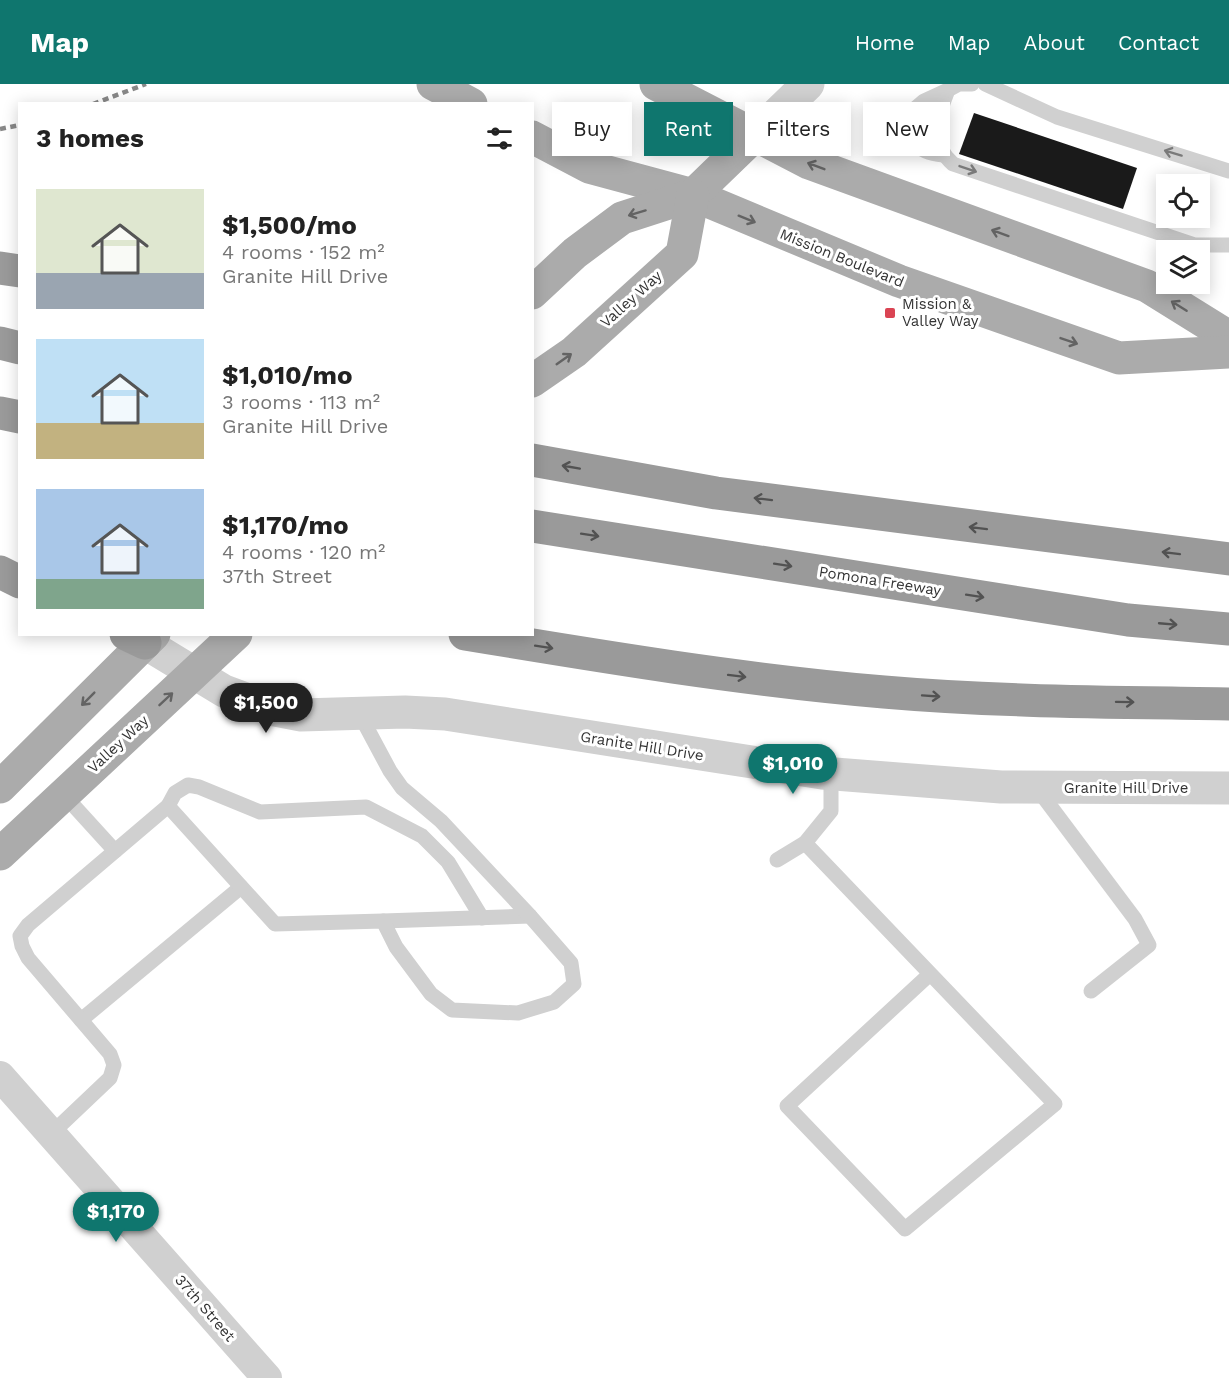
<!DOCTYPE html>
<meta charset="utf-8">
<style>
body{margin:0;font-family:"Work Sans",sans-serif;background:#f2f2f2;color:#222;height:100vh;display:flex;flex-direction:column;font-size:22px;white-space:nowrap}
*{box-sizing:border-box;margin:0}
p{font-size:20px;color:#767676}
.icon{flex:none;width:33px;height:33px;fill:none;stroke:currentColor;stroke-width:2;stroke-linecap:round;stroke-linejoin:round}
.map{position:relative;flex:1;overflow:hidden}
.drawer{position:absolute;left:18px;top:18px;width:516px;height:534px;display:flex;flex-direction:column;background:#fff;border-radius:0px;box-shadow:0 3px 15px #0003}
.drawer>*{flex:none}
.hud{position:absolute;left:552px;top:18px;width:570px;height:54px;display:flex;gap:12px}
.tools{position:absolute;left:1156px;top:90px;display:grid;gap:12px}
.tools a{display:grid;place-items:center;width:54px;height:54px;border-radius:0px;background:#fff;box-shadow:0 3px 15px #0003;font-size:30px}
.price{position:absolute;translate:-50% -51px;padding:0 14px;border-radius:21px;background:#0f766e;color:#fff;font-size:20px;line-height:39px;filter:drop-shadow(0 2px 3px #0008)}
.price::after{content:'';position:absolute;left:50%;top:36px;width:18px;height:14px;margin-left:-9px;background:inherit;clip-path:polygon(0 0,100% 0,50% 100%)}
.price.selected{background:#222;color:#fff}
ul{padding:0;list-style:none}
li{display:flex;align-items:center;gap:18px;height:150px;padding:0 18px}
li span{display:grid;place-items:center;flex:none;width:168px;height:120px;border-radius:0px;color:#555}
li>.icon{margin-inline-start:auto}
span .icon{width:72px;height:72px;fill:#fffc;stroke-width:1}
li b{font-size:26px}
h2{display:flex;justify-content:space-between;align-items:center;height:72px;padding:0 18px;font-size:26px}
.pill{padding:0 21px;border-radius:0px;background:#fff;box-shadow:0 3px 15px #0003;font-size:21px;line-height:54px}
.pill.selected{background:#0f766e;color:#fff}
header{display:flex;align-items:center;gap:36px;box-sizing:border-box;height:84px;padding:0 30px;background:#0f766e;color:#fff}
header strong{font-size:28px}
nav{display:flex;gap:33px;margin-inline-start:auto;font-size:21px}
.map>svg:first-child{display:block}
</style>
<header>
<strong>Map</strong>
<nav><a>Home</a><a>Map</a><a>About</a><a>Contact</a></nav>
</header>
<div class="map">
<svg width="1229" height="1294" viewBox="0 0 1229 1294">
<rect width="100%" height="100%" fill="#fff"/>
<path fill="#1a1a1a" d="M 974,29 L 1137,84 L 1123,125 L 959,70 Z"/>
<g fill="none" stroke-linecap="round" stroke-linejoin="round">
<g stroke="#d0d0d0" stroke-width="15">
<path d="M 972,0 L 959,0 L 948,6 C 937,33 929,59 953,80 L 1195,161 L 1229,161"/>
<path d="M 985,0 L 1057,33 L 1229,87"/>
<path d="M 943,71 C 915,69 909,55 910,29 L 924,17 L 948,6"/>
<path d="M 1036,703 L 1135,835 L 1149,861 L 1091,907"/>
<path d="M 64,711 L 115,767"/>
<path d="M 168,722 L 175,709 L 188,701 L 199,703 L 260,728 L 366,723 L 422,752 L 448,778 L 482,834"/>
<path d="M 805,759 L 1055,1020 L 905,1145 L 787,1022 L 930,890"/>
<path d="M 777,776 L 805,759 L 831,727 L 831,689"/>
<path d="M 383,837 L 530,832"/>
<path d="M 81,936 L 241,803"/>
<path d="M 51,1050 L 110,994 L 114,981 L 110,970 L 28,874 L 22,862 L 20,852 L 28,841 L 168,722 L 275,840 L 383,837 L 396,863 L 431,910 L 452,926 L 518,929 L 554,918 L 574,900 L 571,879 L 530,832 L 441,737 L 402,704 L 390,687 L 360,631"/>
</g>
<path stroke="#d0d0d0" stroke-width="30" d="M 0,992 L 267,1294"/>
<g stroke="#d0d0d0" stroke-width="33">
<path d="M 754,52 L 808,0"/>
<path d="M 145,559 L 224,607 L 275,626 L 301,631 L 405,628 L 445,630 L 822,689 L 1001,703 L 1229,704"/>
</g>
<g stroke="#ababab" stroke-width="33">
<path d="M 433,0 L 471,20"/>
<path d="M 656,0 L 809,79 L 1147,202 L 1229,253"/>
<path d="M 532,53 L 589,83 L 693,111 L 899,197 L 1119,274 L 1229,268"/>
<path d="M 532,209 L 575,169 L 622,134 L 693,111 L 754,52"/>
<path d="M 532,297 L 574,268 L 682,170 L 693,111"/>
<path d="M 0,703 L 154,550"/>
<path d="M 0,770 L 236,550"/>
</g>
<g stroke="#9a9a9a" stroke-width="33">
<path d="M 0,184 L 20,187"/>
<path d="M 0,259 L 20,264"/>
<path d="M 0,329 L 20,333"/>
<path d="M 532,376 L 716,409 L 1229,475"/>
<path d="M 532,442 L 1128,536 L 1229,545"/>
<path d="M 0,488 L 20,498"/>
<path d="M 126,550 L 145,559"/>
<path d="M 465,550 C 604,573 743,596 884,608 C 999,618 1114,618 1229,620"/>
</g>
<g stroke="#888" stroke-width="4.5" stroke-dasharray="6 4.5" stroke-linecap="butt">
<path d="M 93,20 L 146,0"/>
<path d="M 0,45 L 20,41"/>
</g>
</g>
<defs><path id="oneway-shaft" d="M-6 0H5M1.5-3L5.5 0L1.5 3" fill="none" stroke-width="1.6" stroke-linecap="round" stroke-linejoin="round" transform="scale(1.5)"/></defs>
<g stroke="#7a7a7a">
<use href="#oneway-shaft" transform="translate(1173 69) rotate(-163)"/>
<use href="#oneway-shaft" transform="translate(968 85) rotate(19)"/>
</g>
<g stroke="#636363">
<use href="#oneway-shaft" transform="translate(816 82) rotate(-159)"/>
<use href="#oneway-shaft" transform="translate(637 129) rotate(163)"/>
<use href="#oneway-shaft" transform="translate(747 135) rotate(22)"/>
<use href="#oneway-shaft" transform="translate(1000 149) rotate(-160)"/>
<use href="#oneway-shaft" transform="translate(1179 222) rotate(-148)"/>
<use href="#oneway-shaft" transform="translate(1069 257) rotate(19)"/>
<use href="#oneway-shaft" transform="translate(564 275) rotate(-35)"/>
<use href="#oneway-shaft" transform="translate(88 615) rotate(135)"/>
<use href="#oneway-shaft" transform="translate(166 615) rotate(-43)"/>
</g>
<g stroke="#525252">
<use href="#oneway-shaft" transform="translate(571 383) rotate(-170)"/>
<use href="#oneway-shaft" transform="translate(763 415) rotate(-173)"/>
<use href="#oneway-shaft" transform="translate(978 444) rotate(-173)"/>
<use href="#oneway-shaft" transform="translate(590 451) rotate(9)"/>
<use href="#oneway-shaft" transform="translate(1171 469) rotate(-173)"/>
<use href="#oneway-shaft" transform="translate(783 481) rotate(9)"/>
<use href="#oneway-shaft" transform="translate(975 512) rotate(9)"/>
<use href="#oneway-shaft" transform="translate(1168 540) rotate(5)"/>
<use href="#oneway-shaft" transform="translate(544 563) rotate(9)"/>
<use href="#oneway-shaft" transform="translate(737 592) rotate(7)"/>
<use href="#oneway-shaft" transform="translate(931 612) rotate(4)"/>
<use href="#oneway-shaft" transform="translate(1125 618) rotate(1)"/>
</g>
<rect fill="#da4453" stroke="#fff" stroke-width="2" x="884" y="223" width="12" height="12" rx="3"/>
<g text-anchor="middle" stroke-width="6" stroke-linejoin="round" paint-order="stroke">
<g font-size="15" fill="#333" stroke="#fff">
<text transform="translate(842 174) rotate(22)" y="5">Mission Boulevard</text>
<text transform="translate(631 215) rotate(-42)" y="5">Valley Way</text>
<text transform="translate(880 497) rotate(9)" y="5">Pomona Freeway</text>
<text transform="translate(118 660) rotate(-43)" y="5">Valley Way</text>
<text transform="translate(642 662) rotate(9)" y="5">Granite Hill Drive</text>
<text x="1126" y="709">Granite Hill Drive</text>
<text transform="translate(205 1224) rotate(49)" y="5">37th Street</text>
</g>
<g font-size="15" fill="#333" stroke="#fff" text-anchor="start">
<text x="902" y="225">Mission &amp;<tspan x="902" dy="17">Valley Way</tspan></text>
</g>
</g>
</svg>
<div class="tools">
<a><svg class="icon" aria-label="locate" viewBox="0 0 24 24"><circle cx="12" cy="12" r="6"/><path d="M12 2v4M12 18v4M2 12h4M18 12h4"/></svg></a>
<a><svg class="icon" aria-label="layers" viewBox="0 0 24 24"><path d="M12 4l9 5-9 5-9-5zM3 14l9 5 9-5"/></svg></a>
</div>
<b class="price selected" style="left:266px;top:650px">$1,500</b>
<b class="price" style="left:793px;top:711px">$1,010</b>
<b class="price" style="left:116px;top:1159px">$1,170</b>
<div class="hud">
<a class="pill">Buy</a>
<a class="pill selected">Rent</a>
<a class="pill">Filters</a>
<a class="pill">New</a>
</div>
<section class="drawer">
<h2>3 homes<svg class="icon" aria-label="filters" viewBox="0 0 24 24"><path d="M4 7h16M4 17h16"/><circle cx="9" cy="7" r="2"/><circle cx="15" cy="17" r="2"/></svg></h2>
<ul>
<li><span style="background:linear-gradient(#dfe7d0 70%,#9aa5b1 0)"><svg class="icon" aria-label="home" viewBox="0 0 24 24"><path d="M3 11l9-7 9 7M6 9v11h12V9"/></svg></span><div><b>$1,500/mo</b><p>4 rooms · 152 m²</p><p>Granite Hill Drive</p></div></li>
<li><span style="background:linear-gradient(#bfe0f5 70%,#c2b280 0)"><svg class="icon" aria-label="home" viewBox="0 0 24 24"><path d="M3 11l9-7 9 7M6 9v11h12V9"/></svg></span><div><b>$1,010/mo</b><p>3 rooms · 113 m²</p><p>Granite Hill Drive</p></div></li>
<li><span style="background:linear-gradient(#a9c7e8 75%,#7fa58c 0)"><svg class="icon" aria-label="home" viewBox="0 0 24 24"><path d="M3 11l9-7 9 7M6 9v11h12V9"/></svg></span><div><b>$1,170/mo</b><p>4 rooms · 120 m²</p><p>37th Street</p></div></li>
</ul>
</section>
</div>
